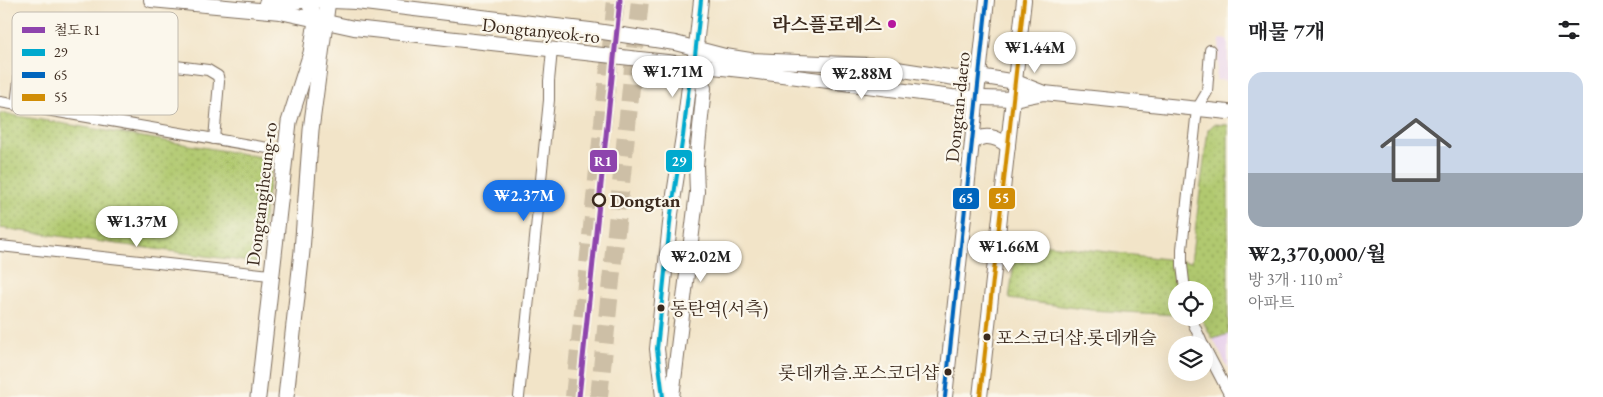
<!DOCTYPE html>
<html lang="ko">
<meta charset="utf-8">
<style>
body{margin:0;font-family:"EB Garamond","Noto Serif KR",serif;background:#f2f2f2;color:#202124;height:100vh;display:flex;flex-direction:column;font-size:19px;white-space:nowrap}
*{box-sizing:border-box;margin:0}
p{font-size:16px;color:#757577}
.icon{flex:none;width:28px;height:28px;fill:none;stroke:currentColor;stroke-width:2;stroke-linecap:round;stroke-linejoin:round}
.map{position:relative;flex:1;overflow:hidden}
.panel{display:flex;flex-direction:column;background:#fff;width:375px}
.panel>*{flex:none}
.controls{position:absolute;left:1168px;top:281px;display:grid;gap:10px}
.controls a{display:grid;place-items:center;width:45px;height:45px;border-radius:50%;background:#fff;box-shadow:0 5px 20px #0002;font-size:25px}
.price{position:absolute;translate:-50% -42px;padding:0 11px;border-radius:18px;background:#fff;color:#222;font-size:16px;line-height:32px;filter:drop-shadow(0 1px 2px #0008)}
.price::after{content:'';position:absolute;left:50%;top:30px;width:15px;height:11px;margin-left:-8px;background:inherit;clip-path:polygon(0 0,100% 0,50% 100%)}
.price.active{background:#1a73e8;color:#fff}
ul{padding:0;list-style:none}
li{display:grid;align-content:center;gap:10px;height:265px;padding:0 20px}
li span{display:grid;place-items:center;height:155px;border-radius:15px;color:#555}
li>.icon{margin-inline-start:auto}
span .icon{width:90px;height:90px;fill:#fffc;stroke-width:1}
li b{font-size:21px}
h2{display:flex;justify-content:space-between;align-items:center;height:60px;padding:0 20px;font-size:21px}
main{display:flex;flex:1;min-height:0}
.map>svg:first-child{display:block}
</style>
<main>
<div class="map">
<svg width="1228" height="397" viewBox="0 0 1228 397">
<defs>
<pattern id="green-dots" width="8" height="8" patternUnits="userSpaceOnUse" patternTransform="scale(1.25)"><rect width="8" height="8" fill="#b1c96f"/><path d="M2 2h.1M6 6h.1" fill="none" stroke="#91a35b" stroke-width="1.8" stroke-linecap="round"/></pattern>
</defs>
<rect width="100%" height="100%" fill="#fbf7ec"/>
<filter id="ink" filterUnits="userSpaceOnUse"><feTurbulence type="fractalNoise" baseFrequency=".02" numOctaves="2"/><feDisplacementMap in="SourceGraphic" scale="10" xChannelSelector="R" yChannelSelector="G"/><feConvolveMatrix kernelMatrix="1 2 1 2 8 2 1 2 1" color-interpolation-filters="sRGB"/></filter>
<filter id="wash" filterUnits="userSpaceOnUse"><feTurbulence type="fractalNoise" baseFrequency=".0096" numOctaves="4" result="noise"/><feDisplacementMap in="SourceGraphic" scale="20" xChannelSelector="R" yChannelSelector="G"/><feGaussianBlur stdDeviation="1.12" result="paint"/><feColorMatrix in="noise" values="0 0 0 0 0 0 0 0 0 0 0 0 0 0 0 0 0 1.4 0 .05"/><feComposite in="paint" operator="in"/></filter>
<g filter="url(#wash)">
<rect width="100%" height="100%" fill="#f2e4c8"/>
<g fill="#e9d2ed">
<path d="M 1220,39 L 1228,40 L 1228,81 L 1216,80 Z"/>
<path d="M 1228,334 L 1228,368 L 1213,339 Z"/>
</g>
<g fill="url(#green-dots)" stroke="#767a46">
<path d="M 0,113 L 273,159 L 257,263 L 0,228 Z"/>
<path d="M 1214,124 L 1228,125 L 1228,334 L 1213,339 L 1201,318 L 1204,318 L 1204,290 L 1176,290 L 1176,315 L 1091,310 L 1009,299 L 1017,241 L 1191,262 L 1208,130 Z"/>
</g>
</g>
<g filter="url(#ink)">
<g fill="none" stroke-linecap="round" stroke-linejoin="round">
<g stroke="#cdbfa6" stroke-width="18" stroke-dasharray="18 9" stroke-linecap="butt">
<path d="M 574,397 L 616,0"/>
<path d="M 599,397 L 640,0"/>
</g>
<g stroke="#7b6b5a" stroke-width="12">
<g id="street">
<path d="M 0,102 L 285,151"/>
<path d="M 16,105 L 22,55 L 26,49 L 31,48 L 208,70 L 218,76 L 219,82 L 214,139"/>
<path d="M 0,246 L 270,275"/>
<path d="M 1185,290 L 1182,265 L 1182,249 L 1197,109 L 1207,92 L 1210,50"/>
<path d="M 1191,318 L 1203,345"/>
<path d="M 1204,346 L 1228,392"/>
<path d="M 519,397 L 549,100 L 549,81 L 552,50"/>
</g>
</g>
<g stroke="#7b6b5a" stroke-width="16">
<g id="secondary">
<path d="M 151,0 L 280,12 L 354,28 L 750,71 L 952,97 L 1014,99 L 1044,93 L 1228,112"/>
<path d="M 266,3 L 281,4 L 308,0 L 356,2 L 590,30 L 675,43 L 725,56 L 750,60 L 871,65 L 955,78 L 979,76 L 1016,82 L 1044,93"/>
<path d="M 972,143 C 984,132 997,137 1008,146"/>
<path d="M 663,397 L 657,349 L 671,214 L 683,136 L 689,86 L 694,65 L 701,0"/>
<path d="M 672,397 L 697,192 L 696,166 L 704,88 L 694,65"/>
<path d="M 945,397 L 987,0"/>
<path d="M 980,397 L 1024,0"/>
</g>
</g>
<g stroke="#7b6b5a" stroke-width="17">
<g id="primary">
<path d="M 258,397 L 289,122 L 311,53 L 316,21 L 308,0"/>
<path d="M 286,397 L 302,251 L 311,130 L 328,0"/>
</g>
</g>
<use href="#street" stroke="#fff" stroke-width="10"/>
<use href="#secondary" stroke="#fff" stroke-width="14"/>
<use href="#primary" stroke="#fff" stroke-width="15"/>
<g stroke="#fbf7ec" stroke-width="8">
<path id="bus-1" d="M 663,397 L 657,349 L 671,214 L 683,136 L 689,86 L 694,65 L 701,0"/>
</g>
<g stroke="#fbf7ec" stroke-width="8">
<path id="bus-2" d="M 945,397 L 987,0"/>
</g>
<g stroke="#fbf7ec" stroke-width="8">
<path id="bus-3" d="M 980,397 L 1024,0"/>
</g>
<use href="#bus-1" stroke="#00a9ce" stroke-width="4"/>
<use href="#bus-2" stroke="#0065bd" stroke-width="4"/>
<use href="#bus-3" stroke="#d18d06" stroke-width="4"/>
<g stroke="#fbf7ec" stroke-width="9">
<path id="rail-1" d="M 579,397 L 620,0"/>
</g>
<use href="#rail-1" stroke="#8e44ad" stroke-width="5"/>
</g>
</g>
<circle fill="#b5179e" stroke="#fbf7ec" stroke-width="2" cx="892" cy="24" r="5"/>
<circle fill="#fbf7ec" stroke="#3b2a1e" stroke-width="2.5" cx="599" cy="200" r="6"/>
<g fill="#3b2a1e" stroke="#fbf7ec" stroke-width="2">
<circle cx="661" cy="308" r="4.5"/>
<circle cx="987" cy="337" r="4.5"/>
<circle cx="948" cy="372" r="4.5"/>
</g>
<g text-anchor="middle" stroke-width="4.5" stroke-linejoin="round" paint-order="stroke">
<g font-size="18" fill="#3b2a1e" stroke="#fbf7ec" text-anchor="start">
<text x="670" y="315">동탄역(서측)</text>
<text x="996" y="344">포스코더샵.롯데캐슬</text>
<text x="939" y="379" text-anchor="end">롯데캐슬.포스코더샵</text>
</g>
<g font-size="19" font-weight="bold" fill="#3b2a1e" stroke="#fbf7ec" text-anchor="end">
<text x="882" y="31">라스플로레스</text>
</g>
<g font-size="19" fill="#3b2a1e" stroke="#fbf7ec">
<text transform="translate(541 30) rotate(6)" y="7">Dongtanyeok-ro</text>
<text transform="translate(957 107) rotate(-84)" y="7">Dongtan-daero</text>
<text transform="translate(261 194) rotate(-83)" y="7">Dongtangiheung-ro</text>
</g>
<g font-size="19" font-weight="bold" fill="#3b2a1e" stroke="#fbf7ec" text-anchor="start">
<text x="610" y="207">Dongtan</text>
</g>
</g>
<rect x="12" y="12" width="166" height="103" rx="8" fill="#fbf7ec" stroke="#c1baae" stroke-width="1"/>
<rect x="22" y="27" width="23" height="6" fill="#8e44ad"/>
<rect x="22" y="49" width="23" height="7" fill="#00a9ce"/>
<rect x="22" y="72" width="23" height="6" fill="#0065bd"/>
<rect x="22" y="94" width="23" height="7" fill="#d18d06"/>
<g font-size="14" fill="#3b2a1e">
<text x="54" y="35">철도 R1</text>
<text x="54" y="57">29</text>
<text x="54" y="80">65</text>
<text x="54" y="102">55</text>
</g>
<g stroke="#fbf7ec" stroke-width="2">
<rect x="665" y="149" width="28" height="24" rx="5" fill="#00a9ce"/>
<rect x="589" y="149" width="29" height="24" rx="5" fill="#8e44ad"/>
<rect x="952" y="187" width="28" height="23" rx="5" fill="#0065bd"/>
<rect x="988" y="187" width="28" height="23" rx="5" fill="#d18d06"/>
</g>
<g font-size="14" text-anchor="middle" font-weight="bold" fill="#fff">
<text x="679" y="166">29</text>
<text x="603" y="166">R1</text>
<text x="966" y="203">65</text>
<text x="1002" y="203">55</text>
</g>
</svg>
<div class="controls">
<a><svg class="icon" aria-label="locate" viewBox="0 0 24 24"><circle cx="12" cy="12" r="6"/><path d="M12 2v4M12 18v4M2 12h4M18 12h4"/></svg></a>
<a><svg class="icon" aria-label="layers" viewBox="0 0 24 24"><path d="M12 4l9 5-9 5-9-5zM3 14l9 5 9-5"/></svg></a>
</div>
<b class="price" style="left:1035px;top:74px">₩1.44M</b>
<b class="price" style="left:673px;top:98px">₩1.71M</b>
<b class="price" style="left:862px;top:100px">₩2.88M</b>
<b class="price active" style="left:524px;top:222px">₩2.37M</b>
<b class="price" style="left:137px;top:248px">₩1.37M</b>
<b class="price" style="left:1009px;top:273px">₩1.66M</b>
<b class="price" style="left:701px;top:283px">₩2.02M</b>
</div>
<section class="panel">
<h2>매물 7개<svg class="icon" aria-label="filters" viewBox="0 0 24 24"><path d="M4 7h16M4 17h16"/><circle cx="9" cy="7" r="2"/><circle cx="15" cy="17" r="2"/></svg></h2>
<ul>
<li><span style="background:linear-gradient(#c9d6e8 65%,#9aa5b1 0)"><svg class="icon" aria-label="home" viewBox="0 0 24 24"><path d="M3 11l9-7 9 7M6 9v11h12V9"/></svg></span><div><b>₩2,370,000/월</b><p>방 3개 · 110 m²</p><p>아파트</p></div></li>
</ul>
</section>
</main>
